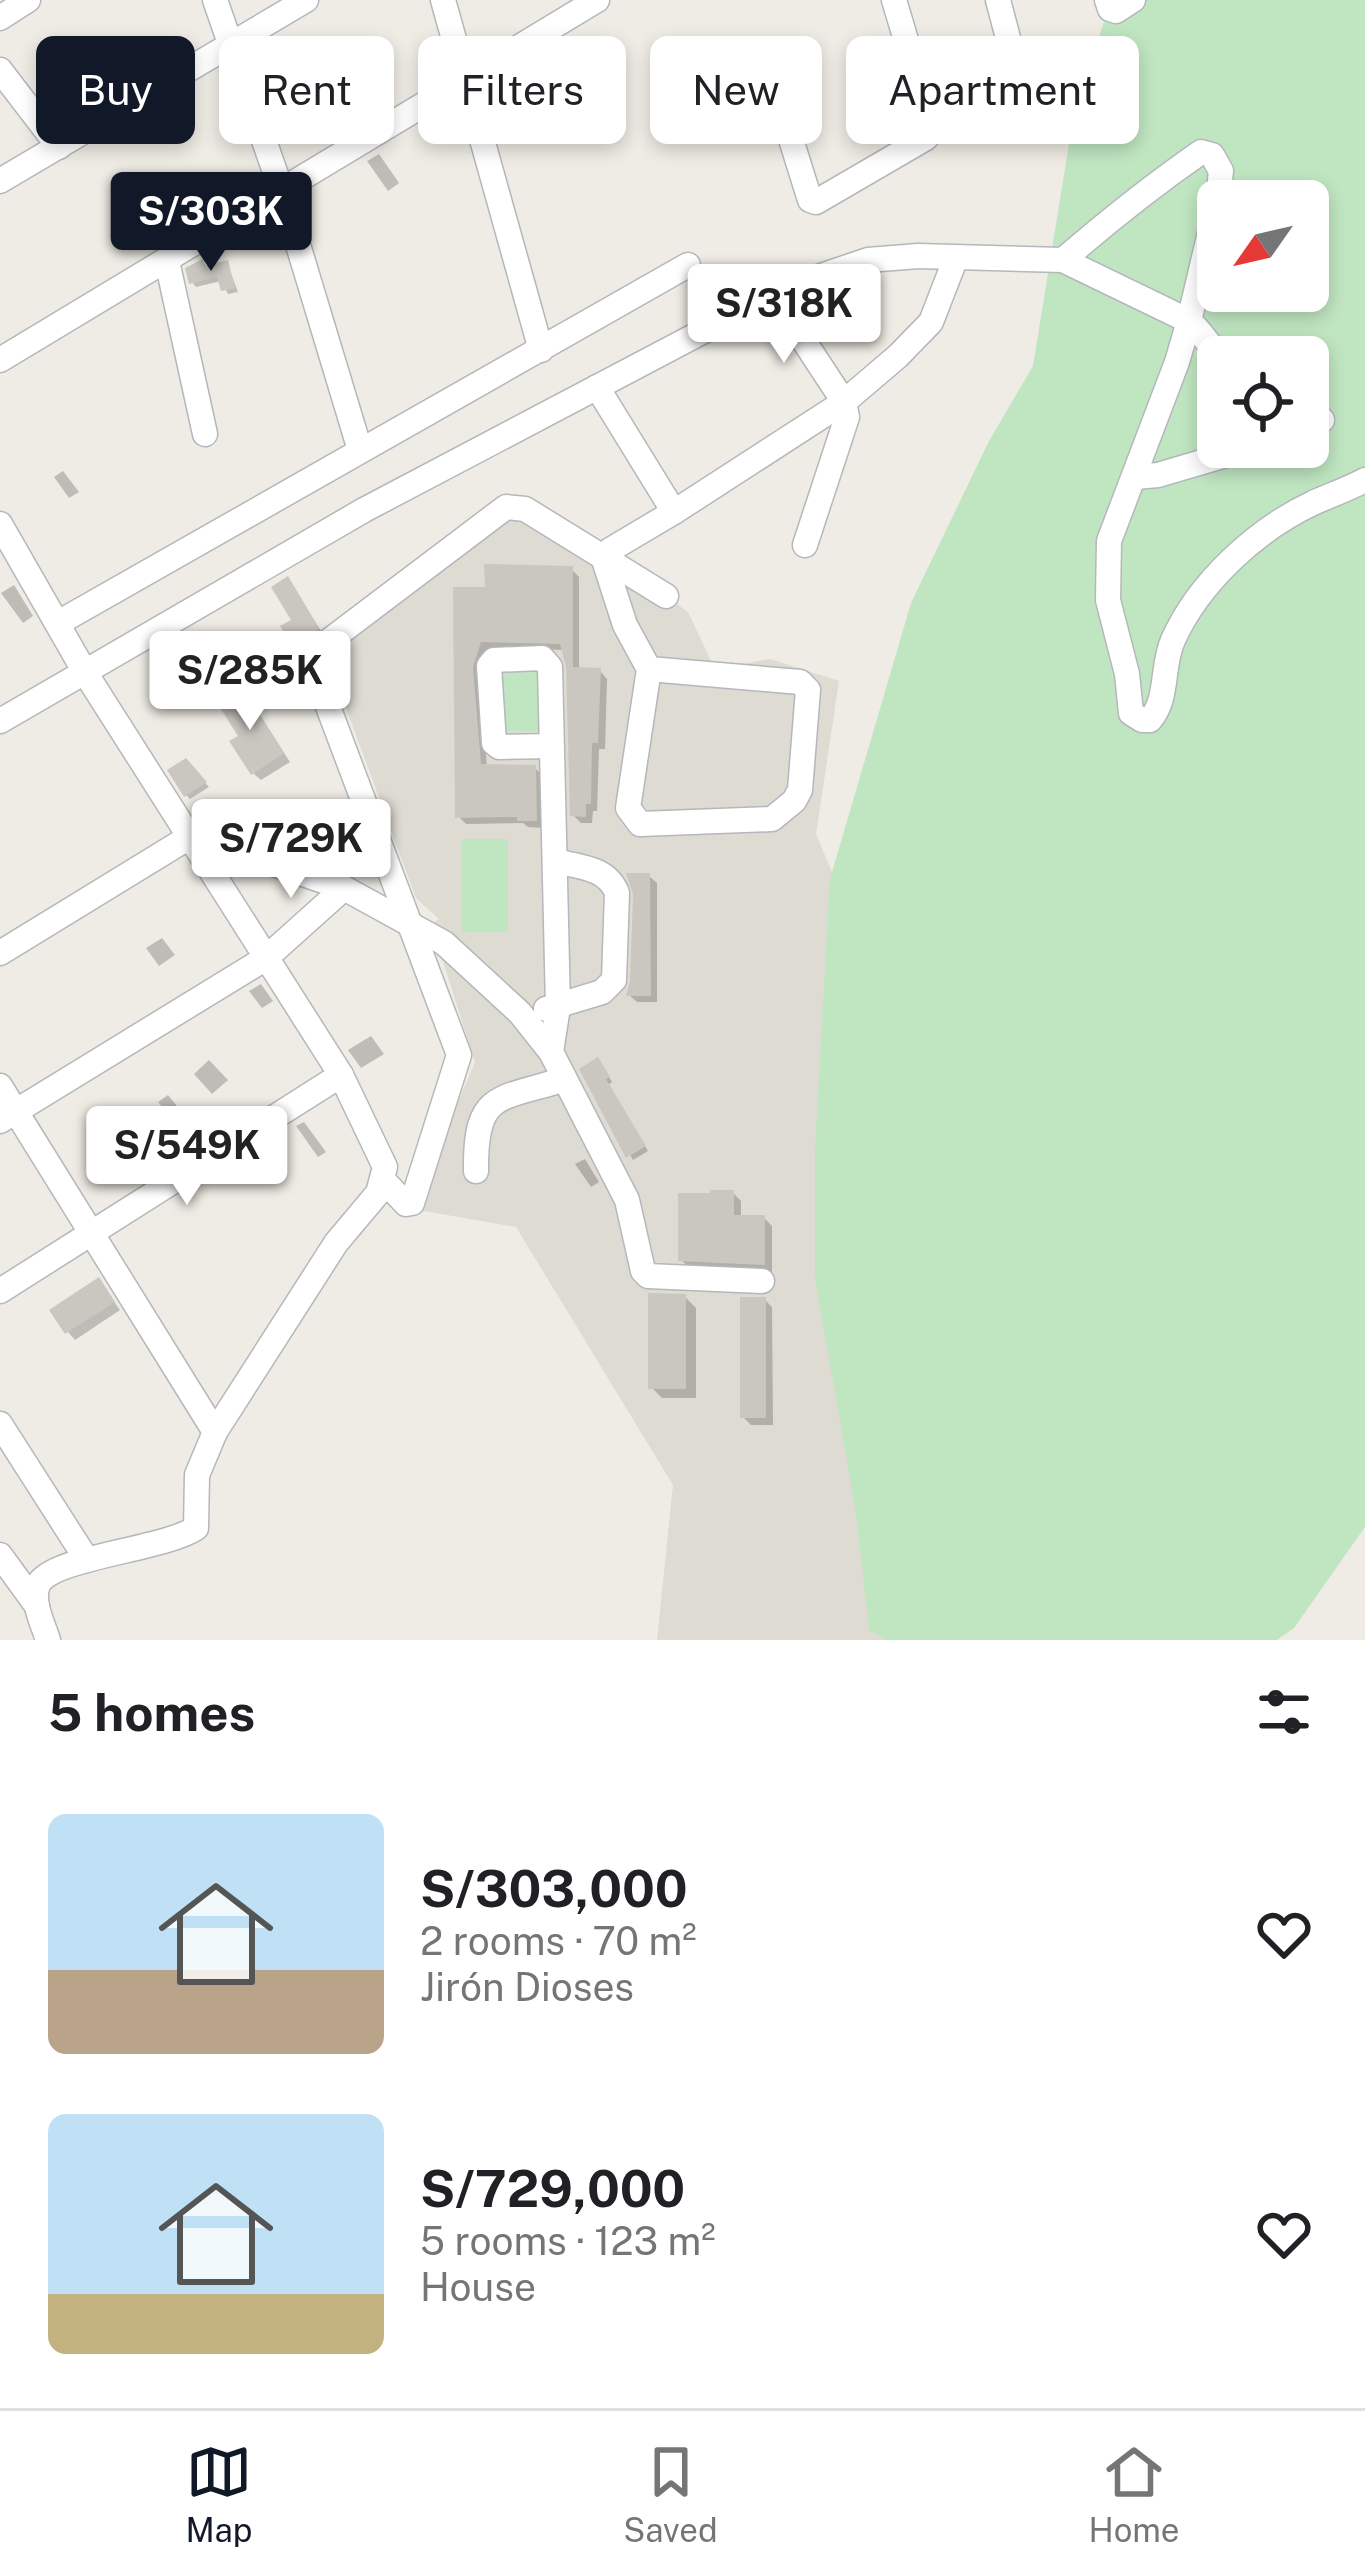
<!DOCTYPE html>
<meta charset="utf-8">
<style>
body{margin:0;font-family:"Public Sans",sans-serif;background:#f6f6f6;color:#202124;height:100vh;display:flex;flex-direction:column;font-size:45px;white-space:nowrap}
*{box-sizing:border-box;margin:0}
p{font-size:39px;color:#757577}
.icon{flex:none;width:66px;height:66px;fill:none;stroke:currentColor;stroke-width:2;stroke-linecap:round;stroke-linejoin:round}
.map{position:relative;height:1640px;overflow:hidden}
.side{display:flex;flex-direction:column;background:#fff;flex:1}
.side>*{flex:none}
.hud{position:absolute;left:36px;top:36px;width:1293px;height:108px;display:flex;gap:24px}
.needle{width:78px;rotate:236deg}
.buttons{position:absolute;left:1197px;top:180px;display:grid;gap:24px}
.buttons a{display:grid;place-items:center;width:132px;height:132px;border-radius:18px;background:#fff;box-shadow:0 6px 18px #0003;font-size:60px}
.price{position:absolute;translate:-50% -102px;padding:0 27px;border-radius:12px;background:#fff;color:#222;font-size:39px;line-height:78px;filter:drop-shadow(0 3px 6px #0008)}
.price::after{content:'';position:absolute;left:50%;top:72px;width:36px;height:27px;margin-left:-18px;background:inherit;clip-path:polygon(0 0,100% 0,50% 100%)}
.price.active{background:#111827;color:#fff}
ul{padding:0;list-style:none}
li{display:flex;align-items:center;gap:36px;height:300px;padding:0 48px}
li span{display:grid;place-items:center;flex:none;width:336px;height:240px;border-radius:18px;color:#555}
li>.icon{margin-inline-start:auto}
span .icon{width:144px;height:144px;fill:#fffc;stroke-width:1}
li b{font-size:51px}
h2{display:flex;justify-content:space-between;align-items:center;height:144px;padding:0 48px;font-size:51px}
.tag{padding:0 42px;border-radius:18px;background:#fff;box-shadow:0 6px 18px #0003;font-size:42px;line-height:108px}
.tag.active{background:#111827;color:#fff}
.menu{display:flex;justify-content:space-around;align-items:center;height:168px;border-top:3px solid #e0e0e0;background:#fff;font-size:33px;color:#757577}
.menu a{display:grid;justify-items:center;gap:6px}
.menu .active{color:#111827}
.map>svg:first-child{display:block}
</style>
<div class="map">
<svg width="1365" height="1640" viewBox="0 0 1365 1640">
<rect width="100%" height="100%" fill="#eeece4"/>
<path fill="#dedbd2" d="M 538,505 L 688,612 L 715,669 L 770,659 L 839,681 L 816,834 L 898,1029 L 1254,1640 L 657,1640 L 673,1485 L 516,1227 L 412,1209 L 475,1062 L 431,924 L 439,919 L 416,898 L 328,659 L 331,635 L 514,507 Z"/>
<g fill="#c0e6c1" fill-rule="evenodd">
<path d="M 1111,0 L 1365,0 L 1365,1527 L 1294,1628 L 1277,1640 L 887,1640 L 869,1630 L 856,1513 L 815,1279 L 815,1149 L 830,879 L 911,603 L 989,441 L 1033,366 L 1074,113 ZM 1218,201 L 1308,201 L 1308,291 L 1218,291 ZM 1218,357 L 1308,357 L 1308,447 L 1218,447 Z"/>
<path d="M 498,667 L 541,667 L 541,731 L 499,731 Z"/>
<rect x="462" y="839" width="46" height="93"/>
</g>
<g fill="#0003">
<path d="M 379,154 L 399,183 L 388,191 L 367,161 Z"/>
<path d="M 203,262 L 208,268 L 227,263 L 238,292 L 228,294 L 221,281 L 196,287 L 192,282 Z"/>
<path d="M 63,471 L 79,492 L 69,498 L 54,477 Z"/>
<path d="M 571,569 L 579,577 L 579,670 L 600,671 L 607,679 L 605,749 L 599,749 L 597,811 L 593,811 L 592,823 L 581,823 L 573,815 L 569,666 L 565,650 L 488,648 L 479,676 L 487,767 L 535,768 L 542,775 L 543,828 L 528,827 L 523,823 L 466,824 L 458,816 L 456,590 L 488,590 Z"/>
<path d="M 288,580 L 325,637 L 304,655 L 296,648 Z"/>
<path d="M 14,585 L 33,616 L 23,623 L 1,593 Z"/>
<path d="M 207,643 L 232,680 L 208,696 L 201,688 Z"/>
<path d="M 251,701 L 290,762 L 261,780 L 253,773 L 242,737 Z"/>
<path d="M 186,762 L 209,787 L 190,799 L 186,795 Z"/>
<path d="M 649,876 L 657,883 L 657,1002 L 637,1002 L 629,995 Z"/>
<path d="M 162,938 L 175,955 L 159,966 L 146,948 Z"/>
<path d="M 261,984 L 273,1001 L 262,1008 L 249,991 Z"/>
<path d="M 371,1036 L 384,1054 L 361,1068 L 348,1050 Z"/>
<path d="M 209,1060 L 228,1080 L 212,1094 L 194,1074 Z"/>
<path d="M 602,1066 L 612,1082 L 608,1085 L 648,1151 L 633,1160 L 583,1070 Z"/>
<path d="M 168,1095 L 185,1116 L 175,1123 L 158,1102 Z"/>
<path d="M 304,1122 L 326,1152 L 318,1157 L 296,1126 Z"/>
<path d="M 585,1159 L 599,1182 L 591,1187 L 575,1164 Z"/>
<path d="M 733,1193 L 741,1201 L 741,1218 L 764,1218 L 772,1226 L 772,1272 L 689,1267 L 681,1260 Z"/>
<path d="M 99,1281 L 120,1310 L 75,1340 L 68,1332 Z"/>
<path d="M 685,1297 L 696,1308 L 696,1398 L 662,1398 L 651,1387 Z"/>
<path d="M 765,1300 L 772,1307 L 773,1425 L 751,1425 L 743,1417 Z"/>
</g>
<g fill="#cac7c1">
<path d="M 203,259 L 205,266 L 228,260 L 235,288 L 221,291 L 217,277 L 189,284 L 185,268 Z"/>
<path d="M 484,564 L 573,566 L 573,667 L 601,668 L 598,743 L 592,743 L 591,804 L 586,804 L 586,817 L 570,816 L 566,667 L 560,644 L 481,642 L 473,667 L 481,764 L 536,765 L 537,821 L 517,821 L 517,817 L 455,818 L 453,587 L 485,587 Z"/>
<path d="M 288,576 L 319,628 L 294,650 L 280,626 L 291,620 L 271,587 Z"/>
<path d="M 200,632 L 227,671 L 198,690 L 176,658 L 190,648 L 185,642 Z"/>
<path d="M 244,689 L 284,753 L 251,775 L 229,741 L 238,736 L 219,706 Z"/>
<path d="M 186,758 L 207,782 L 184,797 L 167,770 Z"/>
<path d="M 626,873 L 650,873 L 651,996 L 626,996 L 630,981 L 633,894 Z"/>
<path d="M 598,1057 L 610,1077 L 606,1079 L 646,1146 L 626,1158 L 579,1069 Z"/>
<path d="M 710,1190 L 734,1190 L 734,1215 L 765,1215 L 765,1265 L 678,1261 L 678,1193 L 710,1193 Z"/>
<path d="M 99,1277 L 115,1302 L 65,1334 L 49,1310 Z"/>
<path d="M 648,1293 L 686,1294 L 686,1389 L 648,1389 Z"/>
<rect x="740" y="1297" width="26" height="121"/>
</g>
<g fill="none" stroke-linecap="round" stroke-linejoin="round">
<g stroke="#b4b7bb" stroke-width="27">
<g id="minor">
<path d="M 215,0 L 282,192 L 360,450"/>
<path d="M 443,0 L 541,350"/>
<path d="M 998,0 L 1018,76"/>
<path d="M 1107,0 L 1110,9 L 1116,11 L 1133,0"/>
<path d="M 0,18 L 28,0"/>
<path d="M 0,70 L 59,147"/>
<path d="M 778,98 L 810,200 L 816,202 L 926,138 L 932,127 L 894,0"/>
<path d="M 0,181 L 306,0"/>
<path d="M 1063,260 C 1107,222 1152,186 1201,152 L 1212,155 L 1221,171 L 1218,199 L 1189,321 L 1177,362 L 1109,541 L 1108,600 L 1127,674 L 1131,713 L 1142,720 L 1150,720 C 1169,698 1161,666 1173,640 C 1199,582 1256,530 1313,503 C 1331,495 1348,489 1365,480"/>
<path d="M 167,261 L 205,434"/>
<path d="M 775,297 L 844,402 L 847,417 L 805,545"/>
<path d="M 0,360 L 597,0"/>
<path d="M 597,387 L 674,512 L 844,402 L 898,356 L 931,322 L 955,260"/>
<path d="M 1308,406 L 1322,420 L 1308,431"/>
<path d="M 1135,477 L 1158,475 L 1253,447"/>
<path d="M 0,524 L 86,674 L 341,1075 L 385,1167 L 378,1193 L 336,1243 L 215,1432 L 197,1475 L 196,1528 C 163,1550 50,1557 38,1585 C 31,1601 43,1624 48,1640"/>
<path d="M 58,623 L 688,265"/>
<path d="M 649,669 L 800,682 L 808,690 L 800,790 L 794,801 L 772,819 L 640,824 L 628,808 L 649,669 L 625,625 L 604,560 L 610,550 L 674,512"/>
<path d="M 0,721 L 364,510 L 736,314 L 818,277 L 868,260 L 918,256 L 1063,260 L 1189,321 C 1205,334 1206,346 1225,357"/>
<path d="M 0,953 L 191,836 L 344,888 L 444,943 L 520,1013 L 551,1052 L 627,1200 L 643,1271 L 648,1276 L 762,1281"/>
<path d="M 546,1009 L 602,992 L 614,980 L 617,893 C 607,867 579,867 555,861"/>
<path d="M 551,1052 L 558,1007 L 550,667 L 542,658 L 494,660 L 489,666 L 494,743 L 499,747 L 552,746"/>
<path d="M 0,1086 L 215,1432"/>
<path d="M 0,1121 L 266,958 L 344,888"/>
<path d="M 476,1171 C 475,1092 497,1100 562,1080"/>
<path d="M 384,1181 L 406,1204 L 412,1203 L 459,1055 L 309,656 L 506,507 L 525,509 L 666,596"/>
<path d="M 0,1291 L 341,1075"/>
<path d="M 0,1424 L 87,1560"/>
<path d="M 0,1555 L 37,1606"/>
</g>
</g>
<use href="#minor" stroke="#fff" stroke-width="24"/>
</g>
</svg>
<div class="buttons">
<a><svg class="needle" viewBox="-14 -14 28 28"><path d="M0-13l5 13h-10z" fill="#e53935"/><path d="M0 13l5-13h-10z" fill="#757577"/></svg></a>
<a><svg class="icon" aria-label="locate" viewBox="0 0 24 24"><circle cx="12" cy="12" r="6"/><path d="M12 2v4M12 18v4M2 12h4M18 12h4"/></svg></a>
</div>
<b class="price active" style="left:211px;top:274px">S/303K</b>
<b class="price" style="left:784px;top:366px">S/318K</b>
<b class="price" style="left:250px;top:733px">S/285K</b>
<b class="price" style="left:291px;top:901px">S/729K</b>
<b class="price" style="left:187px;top:1208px">S/549K</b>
<div class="hud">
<a class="tag active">Buy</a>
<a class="tag">Rent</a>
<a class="tag">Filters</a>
<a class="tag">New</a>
<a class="tag">Apartment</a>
</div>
</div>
<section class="side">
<h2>5 homes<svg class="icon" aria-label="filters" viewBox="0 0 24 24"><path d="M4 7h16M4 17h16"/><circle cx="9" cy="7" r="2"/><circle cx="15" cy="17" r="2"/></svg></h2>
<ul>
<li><span style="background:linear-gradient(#bfe0f5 65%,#b9a48a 0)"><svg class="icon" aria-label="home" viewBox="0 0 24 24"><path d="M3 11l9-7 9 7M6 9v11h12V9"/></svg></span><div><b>S/303,000</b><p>2 rooms · 70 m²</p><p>Jirón Dioses</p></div><svg class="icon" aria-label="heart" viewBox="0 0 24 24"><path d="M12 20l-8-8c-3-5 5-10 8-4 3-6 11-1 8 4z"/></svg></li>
<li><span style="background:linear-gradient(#bfe0f5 75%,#c2b280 0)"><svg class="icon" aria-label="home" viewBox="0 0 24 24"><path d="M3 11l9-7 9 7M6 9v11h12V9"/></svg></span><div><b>S/729,000</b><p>5 rooms · 123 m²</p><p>House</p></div><svg class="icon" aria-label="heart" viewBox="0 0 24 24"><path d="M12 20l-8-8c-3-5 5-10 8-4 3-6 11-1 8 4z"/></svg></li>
</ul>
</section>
<nav class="menu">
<a class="active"><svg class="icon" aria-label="map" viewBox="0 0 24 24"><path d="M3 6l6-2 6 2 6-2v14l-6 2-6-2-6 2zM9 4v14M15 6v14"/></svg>Map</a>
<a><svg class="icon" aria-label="saved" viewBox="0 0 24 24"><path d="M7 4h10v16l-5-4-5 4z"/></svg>Saved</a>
<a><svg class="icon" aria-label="home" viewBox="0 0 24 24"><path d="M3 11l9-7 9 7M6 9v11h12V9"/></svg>Home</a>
</nav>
